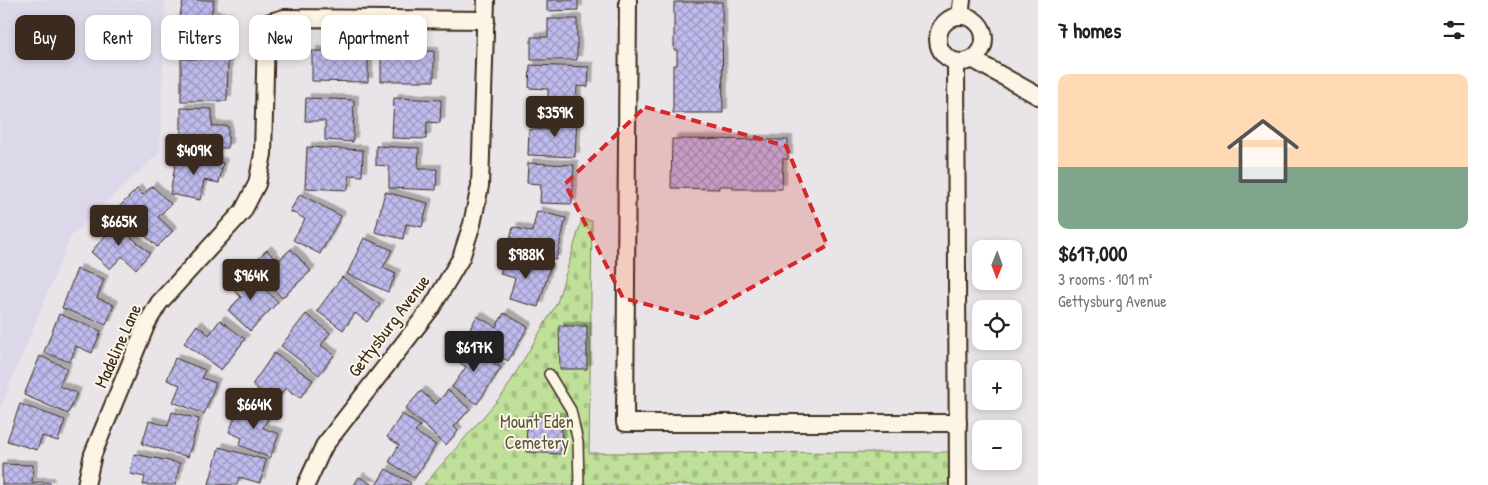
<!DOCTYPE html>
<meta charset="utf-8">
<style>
body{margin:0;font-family:"Patrick Hand",sans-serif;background:#f6f6f6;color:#222;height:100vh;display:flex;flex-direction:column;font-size:19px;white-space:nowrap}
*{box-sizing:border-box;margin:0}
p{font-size:16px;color:#767676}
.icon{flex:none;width:28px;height:28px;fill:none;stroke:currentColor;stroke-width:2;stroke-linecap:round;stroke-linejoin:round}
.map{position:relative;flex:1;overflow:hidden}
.side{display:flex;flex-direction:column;background:#fff;width:450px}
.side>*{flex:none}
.banner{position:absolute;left:15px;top:15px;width:475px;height:45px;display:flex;gap:10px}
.needle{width:32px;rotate:181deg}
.controls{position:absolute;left:972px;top:240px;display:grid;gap:10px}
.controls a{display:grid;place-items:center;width:50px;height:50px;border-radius:10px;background:#fff;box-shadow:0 2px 8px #0003;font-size:25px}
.price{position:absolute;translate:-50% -42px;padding:0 11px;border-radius:5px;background:#3b2a1e;color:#fff;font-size:16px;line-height:32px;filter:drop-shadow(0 1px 2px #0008)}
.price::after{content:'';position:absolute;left:50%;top:30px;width:15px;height:11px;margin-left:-8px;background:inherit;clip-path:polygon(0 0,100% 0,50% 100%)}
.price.current{background:#222;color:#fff}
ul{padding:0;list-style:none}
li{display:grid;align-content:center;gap:10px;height:265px;padding:0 20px}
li+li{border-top:1px solid #e0e0e0}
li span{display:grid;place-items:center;height:155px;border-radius:10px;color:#555}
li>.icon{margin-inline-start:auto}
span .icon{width:90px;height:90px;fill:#fffc;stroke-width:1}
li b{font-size:21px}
h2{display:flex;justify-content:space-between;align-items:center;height:60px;padding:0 20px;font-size:21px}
.chip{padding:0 18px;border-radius:10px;background:#fff;box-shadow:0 2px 8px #0003;font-size:18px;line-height:45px}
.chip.current{background:#3b2a1e;color:#fff}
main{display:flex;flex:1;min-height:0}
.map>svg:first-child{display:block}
</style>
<main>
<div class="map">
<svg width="1038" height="485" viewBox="0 0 1038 485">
<defs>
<pattern id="cemetery-stones" width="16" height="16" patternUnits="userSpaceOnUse" patternTransform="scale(1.25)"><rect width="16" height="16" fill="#bfe099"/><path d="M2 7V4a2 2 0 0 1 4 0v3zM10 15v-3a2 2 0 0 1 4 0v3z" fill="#a5c083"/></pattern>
<pattern id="building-cross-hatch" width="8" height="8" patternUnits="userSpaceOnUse" patternTransform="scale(1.25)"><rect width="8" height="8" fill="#bebbed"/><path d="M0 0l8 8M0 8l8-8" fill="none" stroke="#9c98bf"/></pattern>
<filter id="shadow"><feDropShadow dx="4.5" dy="-4.5" stdDeviation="0" flood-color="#0004"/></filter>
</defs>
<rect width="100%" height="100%" fill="#e9e4e7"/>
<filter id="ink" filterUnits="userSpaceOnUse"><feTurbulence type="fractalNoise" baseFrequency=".02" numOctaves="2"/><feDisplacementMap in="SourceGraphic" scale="10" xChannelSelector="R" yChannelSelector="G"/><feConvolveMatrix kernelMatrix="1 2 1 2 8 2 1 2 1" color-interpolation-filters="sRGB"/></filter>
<g filter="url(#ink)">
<path fill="#dcd8e9" d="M 0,0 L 165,0 L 160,152 L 71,236 L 0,409 Z"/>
<path fill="url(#cemetery-stones)" stroke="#7d855c" d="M 582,219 L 592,221 L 589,453 L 951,452 L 951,485 L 424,485 L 504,393 L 557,303 Z"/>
<g fill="url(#building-cross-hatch)" stroke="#3b2a1e" filter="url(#shadow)">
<path d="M 183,0 L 214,0 L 211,15 L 227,18 L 223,40 L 177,31 Z"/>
<path d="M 547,0 L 578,0 L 578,10 L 547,11 Z"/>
<path d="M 674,2 L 722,2 L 723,113 L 673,113 L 673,65 L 677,65 L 677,50 L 674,50 Z"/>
<path d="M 548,19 L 577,19 L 577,60 L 531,60 L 531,37 L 548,37 Z"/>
<path d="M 312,51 L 368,51 L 368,82 L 312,81 Z"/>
<path d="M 434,51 L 434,81 L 381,81 L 381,52 Z"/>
<path d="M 181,59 L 228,59 L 227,101 L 181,101 Z"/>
<path d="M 530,65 L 589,67 L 588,87 L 577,86 L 576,109 L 548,107 L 548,89 L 529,88 Z"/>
<path d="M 306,98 L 354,100 L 353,142 L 325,140 L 325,121 L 305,121 Z"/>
<path d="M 394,98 L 441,100 L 440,123 L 427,122 L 426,139 L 392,138 Z"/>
<path d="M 181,108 L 212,109 L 212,126 L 228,126 L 228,148 L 181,148 Z"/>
<path d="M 548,115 L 577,116 L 575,157 L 528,155 L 529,129 L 547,130 Z"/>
<path d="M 672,139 L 788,140 L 788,159 L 783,159 L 782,189 L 733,189 L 733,186 L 719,186 L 719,189 L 671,188 Z"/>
<path d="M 376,146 L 419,148 L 418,169 L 437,169 L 436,190 L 389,188 L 389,166 L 376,165 Z"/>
<path d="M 307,147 L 363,150 L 362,176 L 349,175 L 348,190 L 305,188 Z"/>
<path d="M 177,154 L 223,163 L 219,183 L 204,180 L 200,200 L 170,194 Z"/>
<path d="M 528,163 L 574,165 L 572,204 L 540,203 L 541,184 L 527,183 Z"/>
<path d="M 152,186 L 171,204 L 158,217 L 173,231 L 157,247 L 117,209 L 137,189 L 143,195 Z"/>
<path d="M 385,192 L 428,203 L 422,227 L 406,224 L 403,239 L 375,232 Z"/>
<path d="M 300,194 L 341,216 L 320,254 L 293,240 L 305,219 L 290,211 Z"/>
<path d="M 537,211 L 566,218 L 556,260 L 508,249 L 513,227 L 532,232 Z"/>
<path d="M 108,218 L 150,253 L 136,269 L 122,256 L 110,269 L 91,252 L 107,234 L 100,228 Z"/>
<path d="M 364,238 L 392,250 L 383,268 L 396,274 L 388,292 L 347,274 Z"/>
<path d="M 291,249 L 311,271 L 282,298 L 251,265 L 267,250 L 277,262 Z"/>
<path d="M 506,255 L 550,268 L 538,307 L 509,299 L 515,278 L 500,274 Z"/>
<path d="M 77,269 L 104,279 L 97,298 L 114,305 L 106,325 L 62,308 Z"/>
<path d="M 245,271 L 278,302 L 250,331 L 228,310 L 241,297 L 230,287 Z"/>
<path d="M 342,277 L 380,305 L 367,322 L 355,313 L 343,330 L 317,311 Z"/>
<path d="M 504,313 L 528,327 L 508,361 L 466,336 L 477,316 L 496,327 Z"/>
<path d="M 59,314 L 101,331 L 92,353 L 76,346 L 70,362 L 44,352 Z"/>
<path d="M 306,314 L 330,333 L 321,345 L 334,355 L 319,375 L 281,346 Z"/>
<path d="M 220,320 L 245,339 L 221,370 L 184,343 L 197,325 L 209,335 Z"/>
<path d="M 559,326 L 587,326 L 587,369 L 560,369 Z"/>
<path d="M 462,341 L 501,368 L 477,404 L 452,387 L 466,367 L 451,357 Z"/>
<path d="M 274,353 L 313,380 L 300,398 L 285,388 L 276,402 L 252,385 Z"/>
<path d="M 40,356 L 67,368 L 59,386 L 77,393 L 68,414 L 24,395 Z"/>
<path d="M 175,358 L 205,370 L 202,378 L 216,383 L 204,414 L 173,402 L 180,385 L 167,380 Z"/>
<path d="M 448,390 L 470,409 L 454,427 L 458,431 L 446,445 L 405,409 L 421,391 L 436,404 Z"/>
<path d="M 241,402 L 270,414 L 263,428 L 279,434 L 270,458 L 239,445 L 242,438 L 229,432 Z"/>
<path d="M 20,404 L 65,420 L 58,441 L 42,436 L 37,450 L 7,441 Z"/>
<path d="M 172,412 L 199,419 L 188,457 L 142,444 L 149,421 L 168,426 Z"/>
<path d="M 402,414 L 420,426 L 415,432 L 436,445 L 415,478 L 389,462 L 399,445 L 387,437 Z"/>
<path d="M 527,416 L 562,417 L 561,454 L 526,452 Z"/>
<path d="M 219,447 L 266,460 L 260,483 L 239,477 L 237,485 L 209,484 Z"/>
<path d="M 134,454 L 180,463 L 175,485 L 143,485 L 145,477 L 130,474 Z"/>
<path d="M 2,464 L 33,465 L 32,482 L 50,482 L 50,485 L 2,485 Z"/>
<path d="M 386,469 L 411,483 L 410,485 L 376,485 Z"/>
<path d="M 359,477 L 373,485 L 354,485 Z"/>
</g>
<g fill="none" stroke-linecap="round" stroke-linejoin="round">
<g stroke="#3b2a1e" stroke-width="12">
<path id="lane" d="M 549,374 L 571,410 L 578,442 L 579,485"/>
</g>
<g stroke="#3b2a1e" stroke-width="20">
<g id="street">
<path d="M 628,0 L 625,423 L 958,423"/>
<circle cx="961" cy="39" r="23"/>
<path d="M 960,16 L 962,0"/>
<path d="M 974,60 L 1038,96"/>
<path d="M 956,62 L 958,485"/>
<path d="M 86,485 L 93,454 L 147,323 L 159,303 L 243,211 L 257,184 L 263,154 L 266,32 L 270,22 L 284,18 L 486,20"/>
<path d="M 306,485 L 324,446 L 432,307 L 461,258 L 472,224 L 480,186 L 486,0"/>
</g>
</g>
<use href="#lane" stroke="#fcf5e5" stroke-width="9"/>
<use href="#street" stroke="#fcf5e5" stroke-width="16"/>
</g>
</g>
<path fill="#d62828" fill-opacity="0.2" stroke="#d62828" stroke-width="4" stroke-dasharray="10 6" stroke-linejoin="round" d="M 645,107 L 786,146 L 827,245 L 697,318 L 623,298 L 565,184 Z"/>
<g text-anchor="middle" stroke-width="4" stroke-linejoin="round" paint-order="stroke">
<g font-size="18" fill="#3b2a1e" stroke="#fcf5e5">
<text transform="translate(389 326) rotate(-53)" y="6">Gettysburg Avenue</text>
<text transform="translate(118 346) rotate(-66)" y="6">Madeline Lane</text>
</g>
<g font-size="18" fill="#5c583d" stroke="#fcf5e5">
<text x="537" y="428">Mount Eden<tspan x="537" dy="21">Cemetery</tspan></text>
</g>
</g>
</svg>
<div class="controls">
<a><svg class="needle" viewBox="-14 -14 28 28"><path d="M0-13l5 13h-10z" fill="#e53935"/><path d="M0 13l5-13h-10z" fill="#767676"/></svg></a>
<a><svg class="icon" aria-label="locate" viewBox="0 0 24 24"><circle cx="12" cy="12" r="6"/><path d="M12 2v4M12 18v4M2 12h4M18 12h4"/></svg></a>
<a>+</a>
<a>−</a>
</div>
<b class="price" style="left:555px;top:138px">$359K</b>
<b class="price" style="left:194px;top:176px">$409K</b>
<b class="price" style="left:119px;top:247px">$665K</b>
<b class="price" style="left:526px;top:280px">$988K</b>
<b class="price" style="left:251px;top:301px">$964K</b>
<b class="price current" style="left:474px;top:373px">$617K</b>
<b class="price" style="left:254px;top:430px">$664K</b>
<div class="banner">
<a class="chip current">Buy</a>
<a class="chip">Rent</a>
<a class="chip">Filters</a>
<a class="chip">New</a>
<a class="chip">Apartment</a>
</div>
</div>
<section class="side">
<h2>7 homes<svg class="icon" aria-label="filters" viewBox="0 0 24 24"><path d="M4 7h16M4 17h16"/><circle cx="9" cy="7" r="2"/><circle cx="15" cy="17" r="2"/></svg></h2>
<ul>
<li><span style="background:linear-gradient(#ffd9b3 60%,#7fa58c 0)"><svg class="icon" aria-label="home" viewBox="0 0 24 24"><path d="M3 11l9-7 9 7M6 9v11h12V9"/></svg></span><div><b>$617,000</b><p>3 rooms · 101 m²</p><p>Gettysburg Avenue</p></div></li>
</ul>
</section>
</main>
